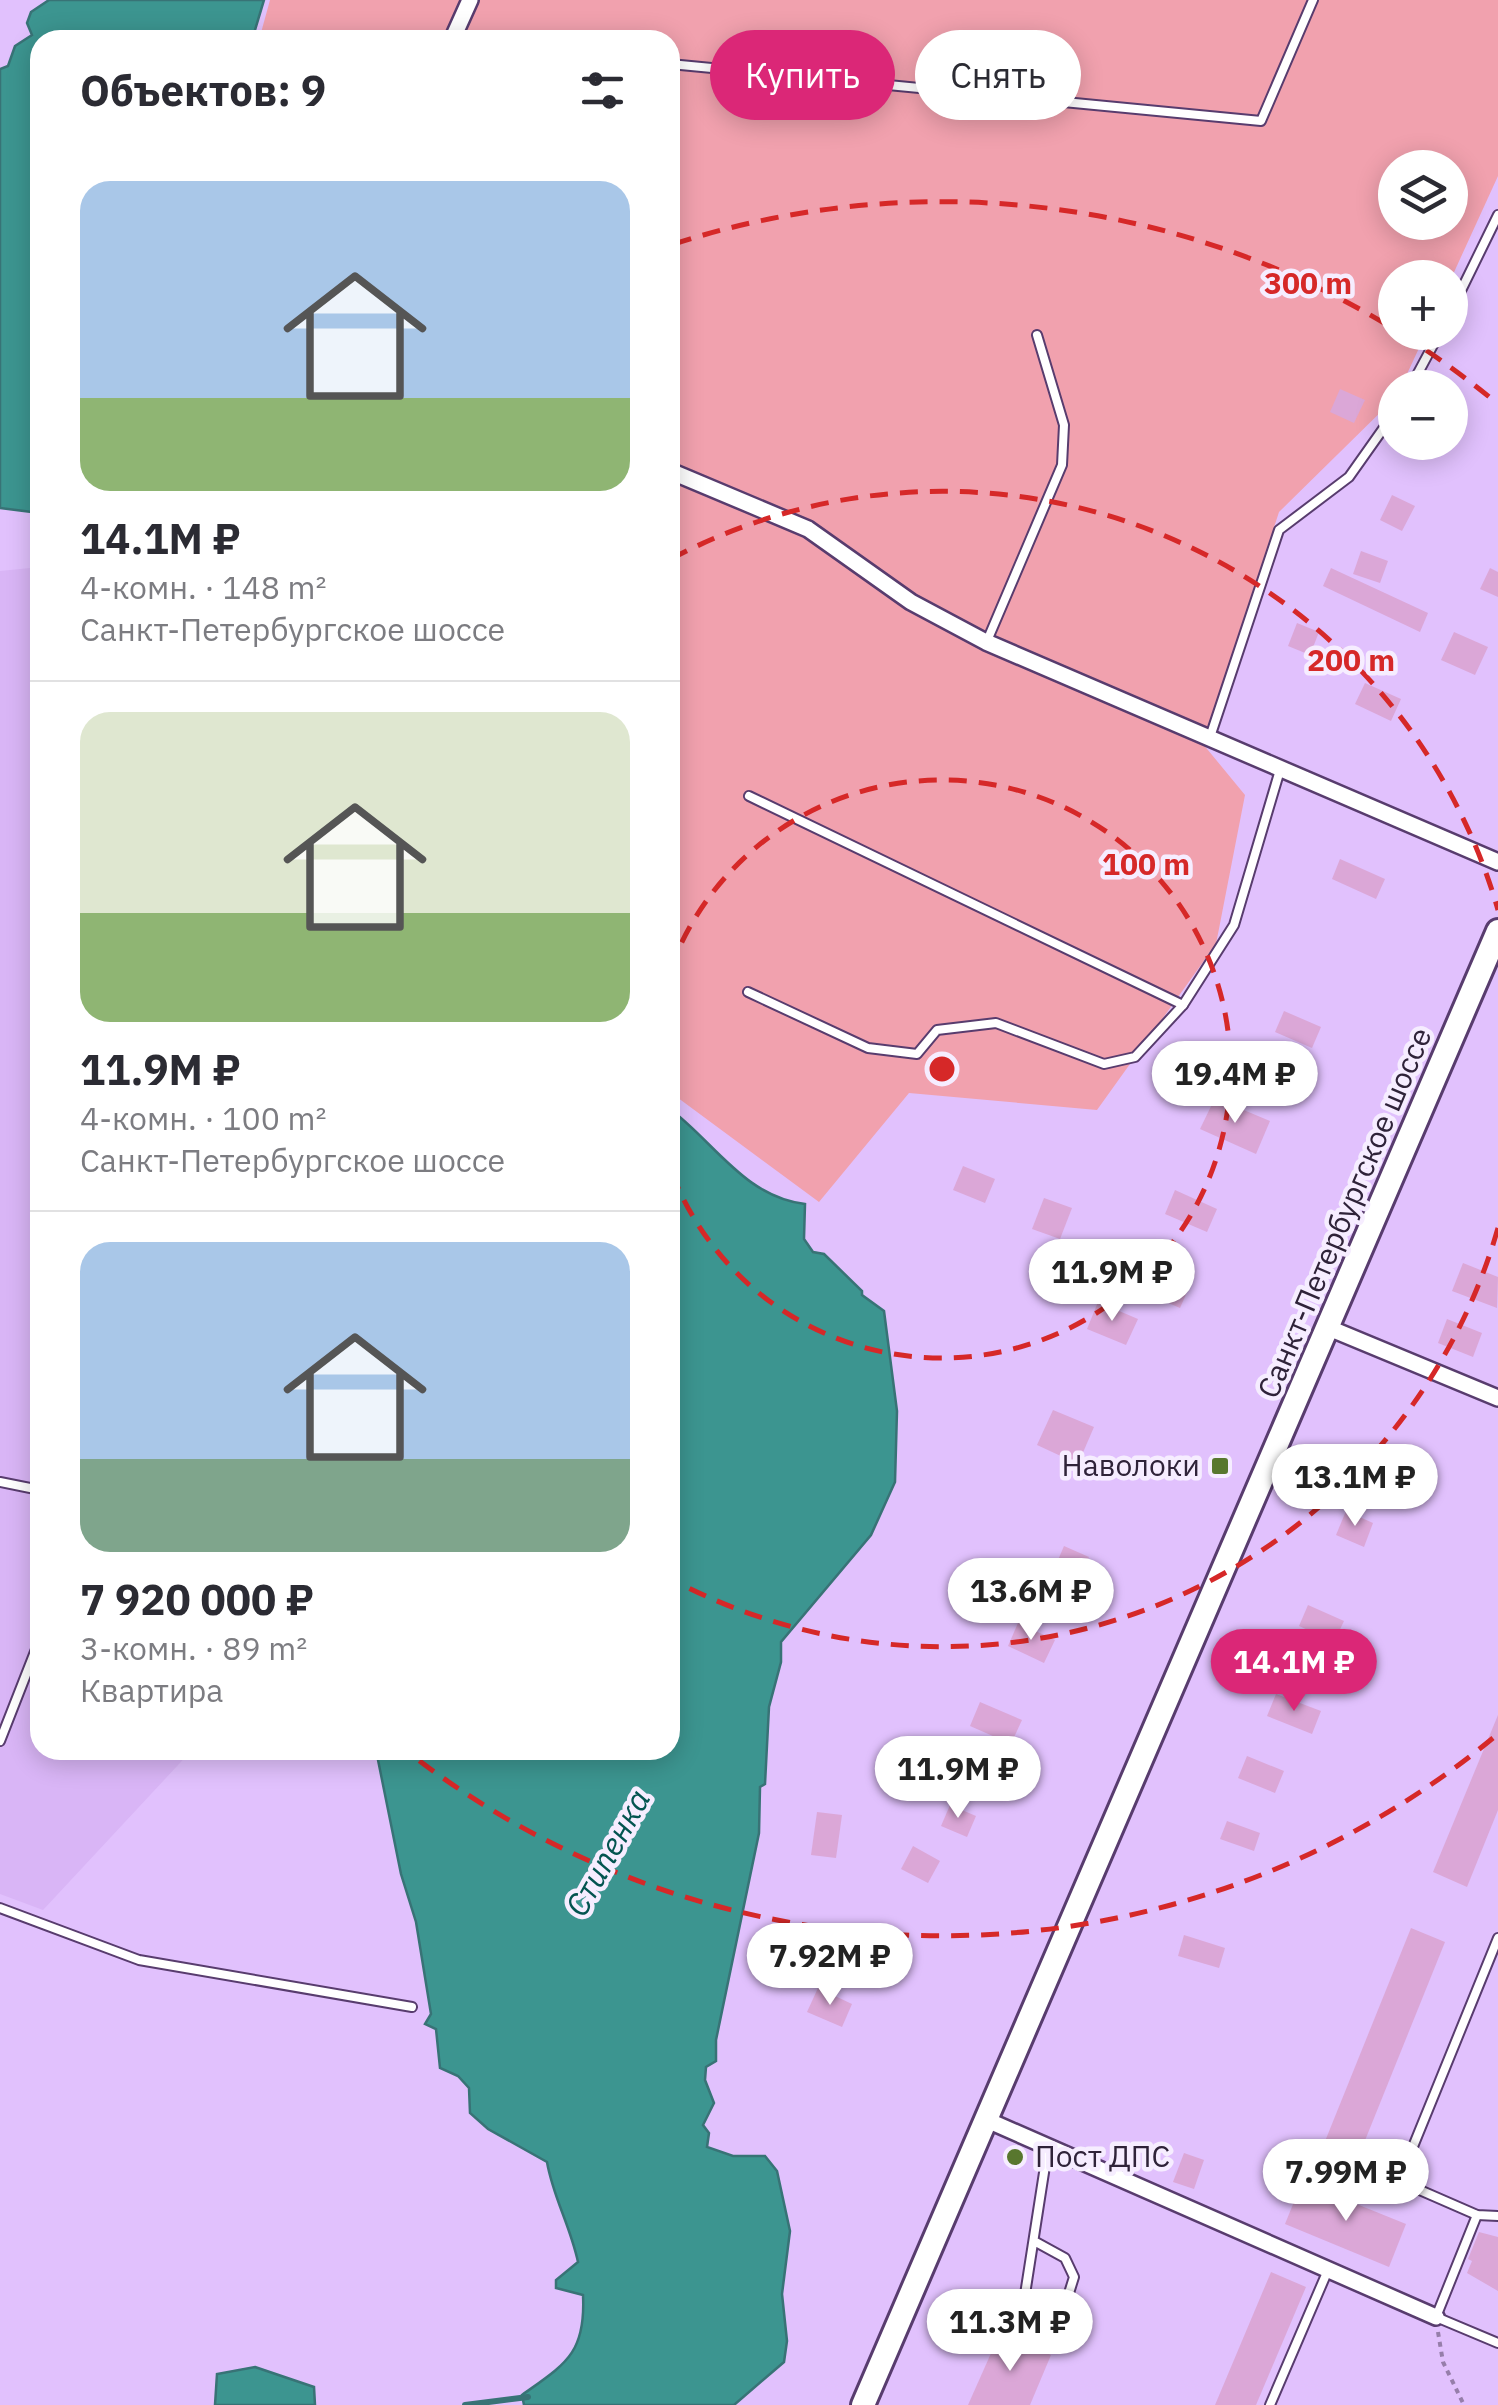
<!DOCTYPE html>
<html lang="ru">
<meta charset="utf-8">
<style>
body{margin:0;font-family:"IBM Plex Sans",sans-serif;background:#f7f7f7;color:#2b2b33;height:100vh;display:flex;flex-direction:column;font-size:38px;white-space:nowrap}
*{box-sizing:border-box;margin:0}
p{font-size:32px;color:#7c7c81}
.icon{flex:none;width:55px;height:55px;fill:none;stroke:currentColor;stroke-width:2;stroke-linecap:round;stroke-linejoin:round}
.map{position:relative;flex:1;overflow:hidden}
.details{position:absolute;left:30px;top:30px;width:650px;height:1730px;display:flex;flex-direction:column;background:#fff;border-radius:30px;box-shadow:0 5px 25px #0003}
.details>*{flex:none}
.top-card{position:absolute;left:710px;top:30px;width:638px;height:90px;display:flex;gap:20px}
.tools{position:absolute;left:1378px;top:150px;display:grid;gap:20px}
.tools a{display:grid;place-items:center;width:90px;height:90px;border-radius:50%;background:#fff;box-shadow:0 5px 25px #0003;font-size:50px}
.price{position:absolute;translate:-50% -85px;padding:0 22px;border-radius:35px;background:#fff;color:#222;font-size:32px;line-height:65px;filter:drop-shadow(0 2px 5px #0008)}
.price::after{content:'';position:absolute;left:50%;top:60px;width:30px;height:22px;margin-left:-15px;background:inherit;clip-path:polygon(0 0,100% 0,50% 100%)}
.price.active{background:#db2777;color:#fff}
ul{padding:0;list-style:none}
li{display:grid;align-content:center;gap:20px;height:530px;padding:0 50px}
li+li{border-top:2px solid #e1e1e2}
li span{display:grid;place-items:center;height:310px;border-radius:30px;color:#555}
li>.icon{margin-inline-start:auto}
span .icon{width:180px;height:180px;fill:#fffc;stroke-width:1}
li b{font-size:42px}
h2{display:flex;justify-content:space-between;align-items:center;height:120px;padding:0 50px;font-size:42px}
.pill{padding:0 35px;border-radius:45px;background:#fff;box-shadow:0 5px 25px #0003;font-size:35px;line-height:90px}
.pill.active{background:#db2777;color:#fff}
.map>svg:first-child{display:block}
</style>
<div class="map">
<svg width="1498" height="2405" viewBox="0 0 1498 2405">
<rect width="100%" height="100%" fill="#e1c1fd"/>
<path fill="#d9b5f6" d="M 40,567 L 40,1750 L 192,1750 L 43,1910 L 0,1894 L 0,571 Z"/>
<path fill="#f1a1ae" fill-rule="evenodd" d="M 270,0 L 1498,0 L 1498,176 L 1450,281 L 1450,278 L 1395,278 L 1395,332 L 1426,333 L 1401,387 L 1395,388 L 1395,398 L 1279,512 L 1203,744 L 1245,795 L 1216,944 L 1097,1110 L 909,1093 L 819,1202 L 670,1092 L 670,40 L 259,40 ZM 1395,168 L 1450,168 L 1450,222 L 1395,222 Z"/>
<g fill="#3c9590" stroke="#387376" stroke-width="2.5">
<path d="M 49,0 L 264,0 L 252,40 L 40,40 L 40,513 L 0,508 L 0,69 L 8,66 L 15,46 L 32,35 L 27,23 L 31,12 Z"/>
<path d="M 670,1109 C 714,1142 745,1197 805,1204 L 804,1239 L 813,1252 L 824,1254 L 862,1291 L 862,1295 L 884,1311 L 897,1411 L 895,1482 L 871,1535 L 781,1642 L 781,1662 L 769,1707 L 765,1784 L 760,1787 L 759,1833 L 716,2040 L 716,2061 L 706,2067 L 705,2080 L 714,2103 L 703,2125 L 709,2133 L 707,2147 L 733,2156 L 765,2156 L 777,2171 L 790,2231 L 782,2294 L 787,2341 L 784,2362 L 734,2405 L 524,2405 L 522,2395 C 565,2364 586,2354 583,2295 L 556,2288 L 556,2280 L 578,2262 C 570,2225 553,2197 547,2162 L 488,2129 L 470,2113 L 469,2088 L 458,2076 L 440,2068 L 436,2029 L 425,2024 L 431,2014 L 416,1922 L 401,1874 L 376,1750 L 670,1750 Z"/>
<path d="M 255,2367 L 314,2387 L 315,2405 L 215,2405 L 217,2374 Z"/>
</g>
<g fill="none" stroke-linecap="round" stroke-linejoin="round">
<path stroke="#387376" stroke-width="6" d="M 465,2405 L 528,2397"/>
</g>
<g fill="#dba7d7">
<path d="M 1340,389 L 1365,400 L 1354,423 L 1330,412 Z"/>
<path d="M 1392,495 L 1415,506 L 1402,531 L 1380,520 Z"/>
<path d="M 1361,551 L 1388,561 L 1380,583 L 1353,574 Z"/>
<path d="M 1331,568 L 1428,613 L 1420,632 L 1323,586 Z"/>
<path d="M 1490,568 L 1498,572 L 1498,597 L 1480,589 Z"/>
<path d="M 1297,623 L 1319,632 L 1310,655 L 1288,646 Z"/>
<path d="M 1454,632 L 1488,647 L 1475,675 L 1441,660 Z"/>
<path d="M 1365,683 L 1401,699 L 1391,721 L 1355,704 Z"/>
<path d="M 1340,859 L 1385,879 L 1376,899 L 1332,879 Z"/>
<path d="M 1284,1011 L 1321,1027 L 1312,1048 L 1275,1032 Z"/>
<path d="M 1215,1098 L 1270,1121 L 1256,1154 L 1200,1129 Z"/>
<path d="M 963,1166 L 995,1179 L 985,1203 L 953,1190 Z"/>
<path d="M 1175,1190 L 1217,1209 L 1207,1232 L 1165,1214 Z"/>
<path d="M 1044,1198 L 1072,1208 L 1060,1239 L 1032,1229 Z"/>
<path d="M 1162,1260 L 1195,1274 L 1180,1308 L 1148,1294 Z"/>
<path d="M 1463,1263 L 1498,1277 L 1497,1308 L 1452,1291 Z"/>
<path d="M 1098,1302 L 1138,1319 L 1126,1345 L 1087,1329 Z"/>
<path d="M 1447,1319 L 1482,1333 L 1473,1357 L 1438,1343 Z"/>
<path d="M 1053,1410 L 1094,1427 L 1078,1464 L 1037,1445 Z"/>
<path d="M 1346,1511 L 1373,1523 L 1364,1547 L 1336,1535 Z"/>
<path d="M 1064,1546 L 1089,1557 L 1079,1578 L 1055,1567 Z"/>
<path d="M 1308,1605 L 1344,1621 L 1334,1642 L 1299,1626 Z"/>
<path d="M 1018,1623 L 1055,1640 L 1044,1663 L 1008,1646 Z"/>
<path d="M 1276,1694 L 1321,1711 L 1312,1734 L 1267,1716 Z"/>
<path d="M 980,1702 L 1022,1720 L 1011,1744 L 970,1726 Z"/>
<path d="M 1498,1715 L 1498,1810 L 1467,1887 L 1433,1872 Z"/>
<path d="M 1247,1756 L 1284,1771 L 1275,1793 L 1238,1778 Z"/>
<path d="M 950,1805 L 976,1816 L 967,1837 L 941,1826 Z"/>
<path d="M 817,1812 L 842,1815 L 836,1858 L 811,1855 Z"/>
<path d="M 1227,1821 L 1260,1833 L 1254,1851 L 1220,1839 Z"/>
<path d="M 913,1846 L 940,1861 L 928,1883 L 901,1869 Z"/>
<path d="M 1411,1928 L 1445,1942 L 1343,2195 L 1309,2181 Z"/>
<path d="M 1184,1935 L 1225,1948 L 1219,1968 L 1178,1956 Z"/>
<path d="M 818,1988 L 852,2004 L 842,2027 L 807,2012 Z"/>
<path d="M 1184,2153 L 1204,2160 L 1194,2189 L 1173,2182 Z"/>
<path d="M 1302,2182 L 1406,2224 L 1389,2267 L 1285,2224 Z"/>
<path d="M 1479,2232 L 1498,2237 L 1498,2291 L 1467,2273 L 1472,2261 L 1468,2259 Z"/>
<path d="M 1271,2272 L 1306,2287 L 1256,2405 L 1215,2405 Z"/>
<path d="M 1000,2333 L 1051,2355 L 1030,2405 L 968,2405 Z"/>
</g>
<g fill="none" stroke-linecap="round" stroke-linejoin="round">
<g stroke="#583c6e" stroke-width="12">
<g id="service">
<path d="M 670,64 L 1261,121 L 1313,0"/>
<path d="M 1450,313 L 1498,215"/>
<path d="M 1410,388 L 1440,332"/>
<path d="M 987,641 L 1062,465 L 1064,425 L 1037,335"/>
<path d="M 1210,737 L 1279,530 L 1349,477 L 1395,412"/>
<path d="M 749,796 L 1183,1005"/>
<path d="M 748,992 L 868,1048 L 917,1054 L 937,1030 L 996,1023 L 1104,1064 L 1135,1057 L 1183,1005 L 1234,925 L 1280,770"/>
<path d="M 0,1482 L 40,1490"/>
<path d="M 0,1741 L 40,1639"/>
<path d="M 0,1908 L 139,1960 L 412,2007"/>
<path d="M 1498,1938 L 1399,2181 L 1477,2215 L 1498,2216"/>
<path d="M 1477,2215 L 1436,2317 L 1498,2343"/>
<path d="M 1034,2241 L 1065,2258 L 1074,2277 L 1056,2335 L 1021,2320 L 1048,2147"/>
<path d="M 1270,2405 L 1328,2270"/>
</g>
</g>
<g stroke="#583c6e" stroke-width="20">
<g id="minor">
<path d="M 452,40 L 470,0"/>
<path d="M 670,471 L 808,529 L 911,602 L 986,642 L 1498,862"/>
<path d="M 1329,1328 L 1498,1398"/>
<path d="M 987,2120 L 1436,2317"/>
</g>
</g>
<g stroke="#583c6e" stroke-width="28">
<path id="primary" d="M 863,2405 L 1498,931"/>
</g>
<path stroke="#967eaa" stroke-width="4" stroke-dasharray="5 5" stroke-linecap="butt" d="M 1438,2332 L 1443,2362 L 1464,2405"/>
<use href="#service" stroke="#fff" stroke-width="8"/>
<use href="#minor" stroke="#fff" stroke-width="15"/>
<use href="#primary" stroke="#fff" stroke-width="22"/>
</g>
<g fill="none" stroke="#d62828" stroke-width="5" stroke-dasharray="18 12">
<path d="M670 970A289 289 0 1 1 670 1168"/>
<path d="M1498 1228A578 578 0 0 1 671 1579M671 559A578 578 0 0 1 1498 910"/>
<path d="M1493 1738A867 867 0 0 1 408 1752M674 244A867 867 0 0 1 1389 326M1401 334A867 867 0 0 1 1493 400"/>
</g>
<g fill="#58772e" stroke="#f6edff" stroke-width="4">
<rect x="1210" y="1456" width="20" height="20" rx="5"/>
<circle cx="1015" cy="2157" r="10"/>
</g>
<g text-anchor="middle" stroke-width="9" stroke-linejoin="round" paint-order="stroke">
<g font-size="30" fill="#2f2339" stroke="#f6edff">
<text transform="translate(1345 1213) rotate(-67)" y="10">Санкт-Петербургское шоссе</text>
</g>
<g font-size="30" fill="#2f2339" stroke="#f6edff" text-anchor="end">
<text x="1200" y="1476">Наволоки</text>
<text x="1035" y="2167" text-anchor="start">Пост ДПС</text>
</g>
<g font-size="32" font-style="italic" fill="#035450" stroke="#f6edff">
<text transform="translate(608 1853) rotate(-61)" y="11">Стипенка</text>
</g>
</g>
<circle cx="942" cy="1069" r="15" fill="#d62828" stroke="#f6edff" stroke-width="5"/>
<g font-size="30" text-anchor="middle" font-weight="bold" fill="#d62828" stroke="#f6edff" stroke-width="9" stroke-linejoin="round" paint-order="stroke">
<text x="1308" y="294">300 m</text>
<text x="1351" y="671">200 m</text>
<text x="1146" y="875">100 m</text>
</g>
</svg>
<div class="tools">
<a><svg class="icon" aria-label="layers" viewBox="0 0 24 24"><path d="M12 4l9 5-9 5-9-5zM3 14l9 5 9-5"/></svg></a>
<a>+</a>
<a>−</a>
</div>
<b class="price" style="left:1235px;top:1126px">19.4M ₽</b>
<b class="price" style="left:1112px;top:1324px">11.9M ₽</b>
<b class="price" style="left:1355px;top:1529px">13.1M ₽</b>
<b class="price" style="left:1031px;top:1643px">13.6M ₽</b>
<b class="price active" style="left:1294px;top:1714px">14.1M ₽</b>
<b class="price" style="left:958px;top:1821px">11.9M ₽</b>
<b class="price" style="left:830px;top:2008px">7.92M ₽</b>
<b class="price" style="left:1346px;top:2224px">7.99M ₽</b>
<b class="price" style="left:1010px;top:2374px">11.3M ₽</b>
<div class="top-card">
<a class="pill active">Купить</a>
<a class="pill">Снять</a>
</div>
<section class="details">
<h2>Объектов: 9<svg class="icon" aria-label="filters" viewBox="0 0 24 24"><path d="M4 7h16M4 17h16"/><circle cx="9" cy="7" r="2"/><circle cx="15" cy="17" r="2"/></svg></h2>
<ul>
<li><span style="background:linear-gradient(#a9c7e8 70%,#8fb573 0)"><svg class="icon" aria-label="home" viewBox="0 0 24 24"><path d="M3 11l9-7 9 7M6 9v11h12V9"/></svg></span><div><b>14.1M ₽</b><p>4-комн. · 148 m²</p><p>Санкт-Петербургское шоссе</p></div></li>
<li><span style="background:linear-gradient(#dfe7d0 65%,#8fb573 0)"><svg class="icon" aria-label="home" viewBox="0 0 24 24"><path d="M3 11l9-7 9 7M6 9v11h12V9"/></svg></span><div><b>11.9M ₽</b><p>4-комн. · 100 m²</p><p>Санкт-Петербургское шоссе</p></div></li>
<li><span style="background:linear-gradient(#a9c7e8 70%,#7fa58c 0)"><svg class="icon" aria-label="home" viewBox="0 0 24 24"><path d="M3 11l9-7 9 7M6 9v11h12V9"/></svg></span><div><b>7 920 000 ₽</b><p>3-комн. · 89 m²</p><p>Квартира</p></div></li>
</ul>
</section>
</div>
